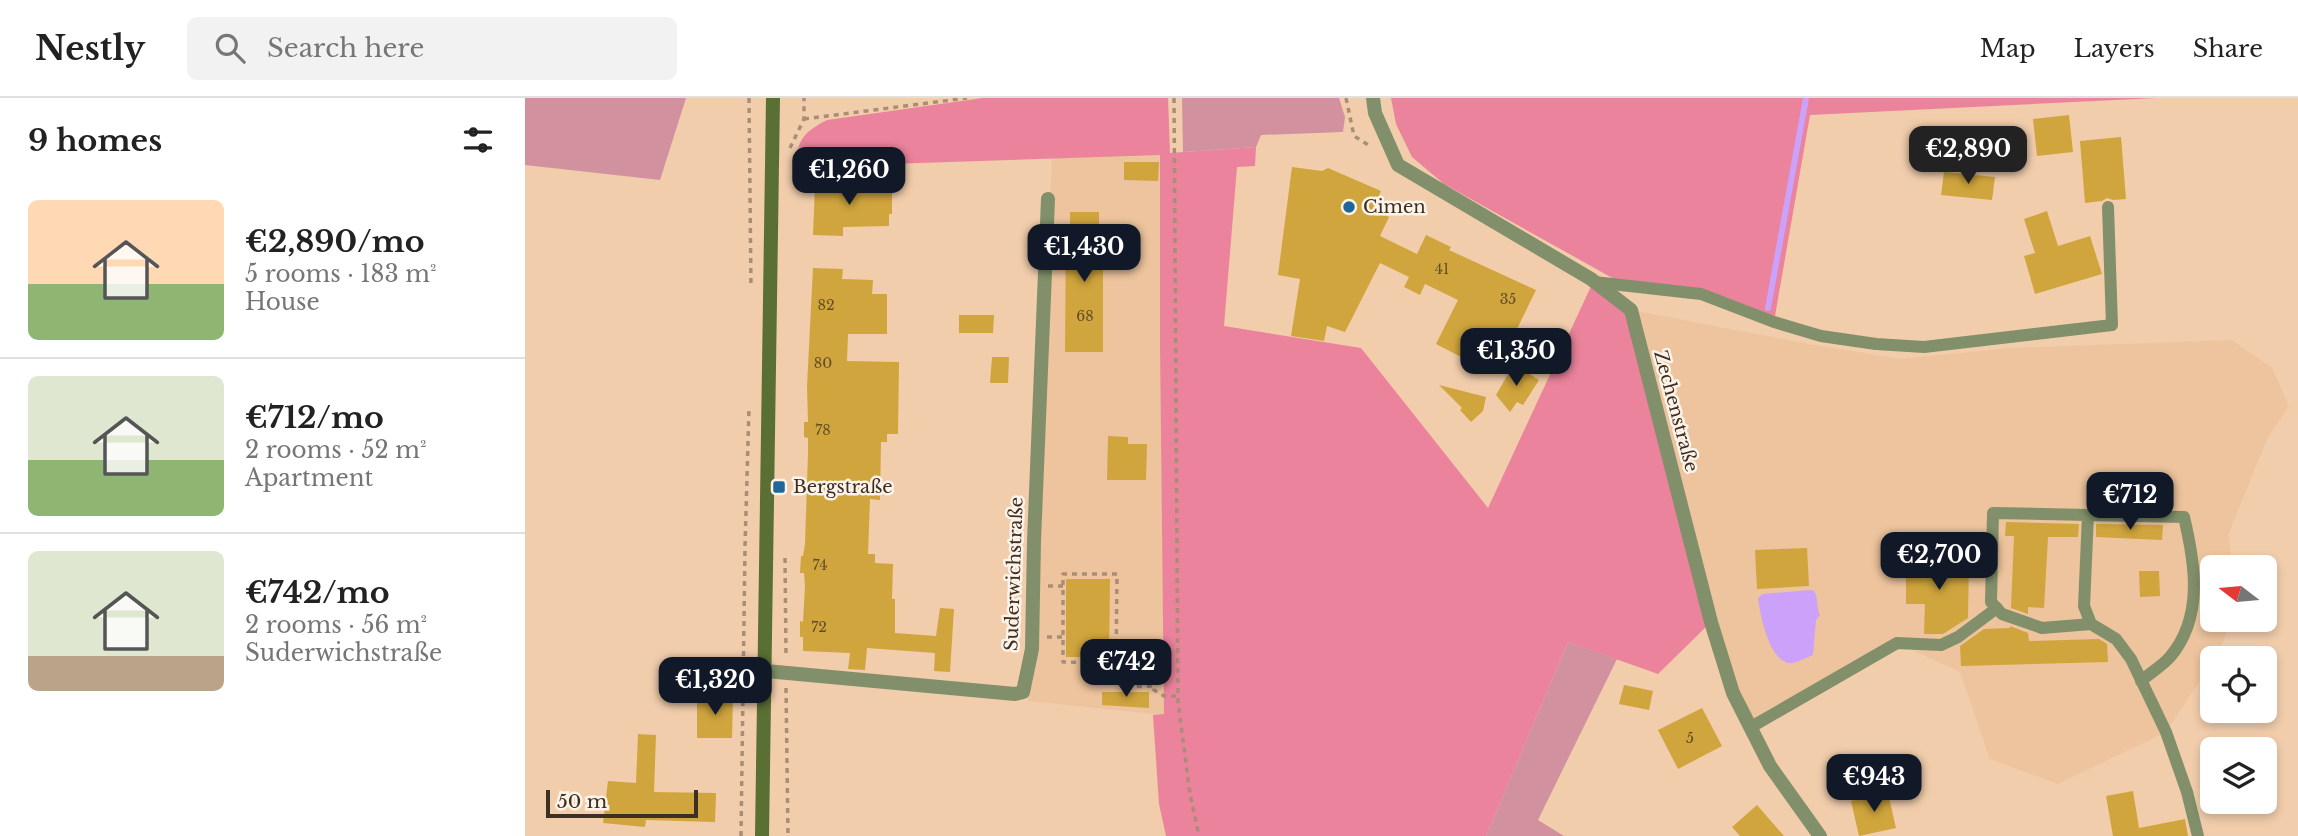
<!DOCTYPE html>
<meta charset="utf-8">
<style>
body{margin:0;font-family:"Libre Baskerville",serif;background:#f2f2f2;color:#222;height:100vh;display:flex;flex-direction:column;font-size:26px;white-space:nowrap}
*{box-sizing:border-box;margin:0}
p{font-size:23px;color:#767676}
.icon{flex:none;width:38px;height:38px;fill:none;stroke:currentColor;stroke-width:2;stroke-linecap:round;stroke-linejoin:round}
.map{position:relative;flex:1;overflow:hidden}
.details{display:flex;flex-direction:column;background:#fff;width:525px}
.details>*{flex:none}
.needle{width:46px;rotate:286deg}
.tools{position:absolute;left:1675px;top:457px;display:grid;gap:14px}
.tools a{display:grid;place-items:center;width:77px;height:77px;border-radius:10px;background:#fff;box-shadow:0 4px 10px #0003;font-size:35px}
.scale{position:absolute;left:21px;bottom:18px;width:152px;box-sizing:border-box;padding-left:7px;border:4px solid #3d2f22;border-top:0;font-size:19px;line-height:24px;white-space:nowrap;color:#3d2f22;-webkit-text-stroke:5px #fef3e9;paint-order:stroke}
.price{position:absolute;translate:-50% -60px;padding:0 16px;border-radius:14px;background:#111827;color:#fff;font-size:23px;line-height:46px;filter:drop-shadow(0 2px 4px #0008)}
.price::after{content:'';position:absolute;left:50%;top:42px;width:21px;height:16px;margin-left:-10px;background:inherit;clip-path:polygon(0 0,100% 0,50% 100%)}
.price.active{background:#222;color:#fff}
ul{padding:0;list-style:none}
li{display:flex;align-items:center;gap:21px;height:175px;padding:0 28px}
li+li{border-top:2px solid #e0e0e0}
li span{display:grid;place-items:center;flex:none;width:196px;height:140px;border-radius:10px;color:#555}
li>.icon{margin-inline-start:auto}
span .icon{width:84px;height:84px;fill:#fffc;stroke-width:1}
li b{font-size:30px}
h2{display:flex;justify-content:space-between;align-items:center;height:84px;padding:0 28px;font-size:30px}
header{display:flex;align-items:center;gap:42px;box-sizing:border-box;height:98px;padding:0 35px;background:#fff;border-bottom:2px solid #e0e0e0}
header strong{font-size:33px}
nav{display:flex;gap:38px;margin-inline-start:auto;font-size:24px}
.search{width:490px;height:63px;background:#f2f2f2;display:flex;align-items:center;gap:18px;box-sizing:border-box;padding:0 24px;border-radius:10px;color:#767676;font-size:26px}
main{display:flex;flex:1;min-height:0}
.map>svg:first-child{display:block}
</style>
<header>
<strong>Nestly</strong>
<div class="search"><svg class="icon" aria-label="search" viewBox="0 0 24 24"><circle cx="10" cy="10" r="6"/><path d="M15 15l6 6"/></svg>Search here</div>
<nav><a>Map</a><a>Layers</a><a>Share</a></nav>
</header>
<main>
<section class="details">
<h2>9 homes<svg class="icon" aria-label="filters" viewBox="0 0 24 24"><path d="M4 7h16M4 17h16"/><circle cx="9" cy="7" r="2"/><circle cx="15" cy="17" r="2"/></svg></h2>
<ul>
<li><span style="background:linear-gradient(#ffd9b3 60%,#8fb573 0)"><svg class="icon" aria-label="home" viewBox="0 0 24 24"><path d="M3 11l9-7 9 7M6 9v11h12V9"/></svg></span><div><b>€2,890/mo</b><p>5 rooms · 183 m²</p><p>House</p></div></li>
<li><span style="background:linear-gradient(#dfe7d0 60%,#8fb573 0)"><svg class="icon" aria-label="home" viewBox="0 0 24 24"><path d="M3 11l9-7 9 7M6 9v11h12V9"/></svg></span><div><b>€712/mo</b><p>2 rooms · 52 m²</p><p>Apartment</p></div></li>
<li><span style="background:linear-gradient(#dfe7d0 75%,#b9a48a 0)"><svg class="icon" aria-label="home" viewBox="0 0 24 24"><path d="M3 11l9-7 9 7M6 9v11h12V9"/></svg></span><div><b>€742/mo</b><p>2 rooms · 56 m²</p><p>Suderwichstraße</p></div></li>
</ul>
</section>
<div class="map">
<svg width="1773" height="738" viewBox="0 0 1773 738">
<rect width="100%" height="100%" fill="#f1cdac"/>
<g fill="#edc49d">
<path d="M 635,56 L 635,249 L 639,617 L 503,603 L 513,542 L 519,266 L 527,60 Z"/>
<path d="M 1106,212 L 1284,246 L 1375,261 L 1484,250 L 1707,242 L 1747,270 L 1764,308 L 1742,341 L 1703,437 L 1708,469 L 1687,469 L 1687,522 L 1706,522 L 1694,554 L 1690,560 L 1687,560 L 1687,564 L 1641,634 L 1533,686 L 1465,661 L 1435,574 L 1372,545 L 1226,629 L 1208,595 Z"/>
</g>
<g fill="#d2919e">
<path d="M 0,0 L 161,0 L 135,82 L 0,67 Z"/>
<path d="M 657,0 L 814,0 L 820,19 L 818,34 L 736,37 L 731,49 L 658,54 Z"/>
<path d="M 1043,544 L 1092,561 L 1013,722 L 1039,738 L 961,738 Z"/>
</g>
<g fill="#ea839b">
<path d="M 458,0 L 643,0 L 645,55 L 731,49 L 730,68 L 712,69 L 699,228 L 836,250 L 963,410 L 1068,184 L 1106,212 L 1186,524 L 1133,576 L 1043,544 L 961,738 L 641,738 L 634,706 L 628,617 L 639,616 L 635,249 L 635,57 L 272,69 C 271,42 279,34 302,22 Z"/>
<path d="M 866,0 L 1632,0 L 1285,17 L 1250,218 L 1091,182 L 919,86 L 887,59 L 871,26 Z"/>
</g>
<path fill="#cba1f9" d="M 1285,492 L 1289,493 C 1294,501 1291,510 1295,517 L 1291,522 L 1288,557 C 1282,559 1274,564 1267,565 C 1245,567 1235,517 1233,500 L 1238,496 Z"/>
<g fill="none" stroke-linecap="round" stroke-linejoin="round">
<path stroke="#cba1f9" stroke-width="6" d="M 1243,210 L 1281,0"/>
</g>
<g fill="#d0a53d">
<path d="M 1544,17 L 1548,54 L 1512,58 L 1508,21 Z"/>
<path d="M 1596,39 L 1601,101 L 1588,102 L 1582,100 L 1577,103 L 1560,105 L 1555,43 Z"/>
<path d="M 599,64 L 634,64 L 633,83 L 599,82 Z"/>
<path d="M 767,69 L 797,73 L 803,70 L 856,93 L 848,111 L 864,119 L 855,138 L 892,156 L 901,137 L 926,149 L 924,152 L 1011,192 L 989,237 L 997,241 L 984,268 L 948,250 L 942,262 L 911,246 L 933,202 L 900,186 L 895,197 L 879,189 L 884,179 L 855,165 L 820,234 L 802,228 L 799,243 L 766,238 L 775,181 L 753,177 Z"/>
<path d="M 309,72 L 327,73 L 326,94 L 367,94 L 367,116 L 364,116 L 364,128 L 318,129 L 318,138 L 288,137 L 290,88 L 309,89 Z"/>
<path d="M 1419,74 L 1470,79 L 1467,102 L 1416,97 Z"/>
<path d="M 1522,113 L 1533,148 L 1565,138 L 1577,176 L 1510,196 L 1499,158 L 1510,155 L 1499,121 Z"/>
<path d="M 545,114 L 574,114 L 574,130 L 578,130 L 578,254 L 540,254 L 541,129 L 545,129 Z"/>
<path d="M 288,170 L 318,171 L 317,181 L 348,182 L 347,196 L 362,196 L 362,236 L 323,236 L 322,263 L 374,264 L 373,336 L 362,336 L 362,344 L 356,344 L 355,402 L 345,401 L 343,456 L 350,456 L 350,465 L 368,466 L 367,501 L 370,501 L 370,535 L 411,538 L 415,510 L 429,511 L 425,574 L 409,573 L 410,555 L 342,550 L 340,572 L 323,571 L 325,555 L 278,553 L 278,539 L 275,539 L 275,523 L 278,524 L 280,488 L 279,475 L 275,475 L 276,458 L 278,458 L 280,446 L 283,355 L 283,340 L 279,339 L 279,324 L 283,324 L 282,288 Z"/>
<path d="M 434,217 L 469,217 L 468,235 L 434,235 Z"/>
<path d="M 467,259 L 484,259 L 483,285 L 465,285 Z"/>
<path d="M 989,266 L 1014,282 L 998,307 L 992,304 L 985,314 L 971,297 Z"/>
<path d="M 914,287 L 961,299 L 958,313 L 946,324 L 935,312 L 937,310 Z"/>
<path d="M 583,338 L 603,339 L 603,346 L 622,346 L 621,382 L 582,382 Z"/>
<path d="M 1481,424 L 1554,426 L 1553,439 L 1523,439 L 1519,510 L 1503,509 L 1503,516 L 1486,510 L 1489,438 L 1480,438 Z"/>
<path d="M 1571,426 L 1638,427 L 1637,442 L 1571,439 Z"/>
<path d="M 1282,450 L 1284,488 L 1232,491 L 1230,452 Z"/>
<path d="M 1381,462 L 1444,463 L 1443,520 L 1418,536 L 1399,536 L 1400,506 L 1381,506 Z"/>
<path d="M 1614,473 L 1634,473 L 1635,498 L 1615,499 Z"/>
<path d="M 541,481 L 585,481 L 584,559 L 541,559 Z"/>
<path d="M 1485,528 L 1503,535 L 1504,543 L 1574,541 L 1582,546 L 1583,564 L 1436,568 L 1435,548 L 1459,531 L 1485,530 Z"/>
<path d="M 1099,587 L 1128,593 L 1124,612 L 1094,606 Z"/>
<path d="M 577,594 L 624,594 L 624,610 L 577,607 Z"/>
<path d="M 172,599 L 208,599 L 207,640 L 172,640 Z"/>
<path d="M 1177,610 L 1197,648 L 1153,671 L 1133,632 Z"/>
<path d="M 113,636 L 131,637 L 129,694 L 191,695 L 190,724 L 121,722 L 120,729 L 78,725 L 83,683 L 111,685 Z"/>
<path d="M 1608,693 L 1614,730 L 1660,721 L 1663,738 L 1588,738 L 1581,698 Z"/>
<path d="M 1363,695 L 1371,730 L 1334,738 L 1326,703 Z"/>
<path d="M 1232,707 L 1259,738 L 1215,738 L 1207,729 Z"/>
</g>
<g fill="none" stroke-linecap="round" stroke-linejoin="round">
<g stroke="#a98e75" stroke-width="3.5" stroke-dasharray="5 5" stroke-linecap="butt">
<path d="M 224,0 L 226,190"/>
<path d="M 649,0 L 653,604 L 665,696 L 674,738"/>
<path d="M 821,0 L 829,38 L 845,48"/>
<path d="M 279,21 L 442,0"/>
<path d="M 265,50 L 279,21 L 279,0"/>
<path d="M 260,460 L 261,557"/>
<path d="M 523,488 L 538,488"/>
<path d="M 522,539 L 538,539"/>
<path d="M 591,565 L 538,564 L 538,476 L 592,476 L 591,565 L 600,566 L 598,589 L 629,588 L 629,592 L 639,598 L 653,598"/>
<path d="M 261,590 L 263,738"/>
<path d="M 216,738 L 220,449 L 224,310"/>
</g>
<g stroke="#81906a" stroke-width="12">
<path d="M 1069,184 L 1176,196 L 1249,224 L 1296,238 L 1351,246 L 1399,249 L 1587,227 L 1583,109"/>
<path d="M 1563,417 L 1659,419 C 1670,465 1679,519 1645,559 C 1637,568 1625,575 1616,583"/>
<path d="M 1566,526 L 1559,508 L 1563,417 L 1468,415 L 1466,504 L 1477,516 L 1517,530 L 1566,526 L 1591,541 L 1606,561 L 1641,634 L 1662,694 L 1673,738"/>
<path d="M 1226,629 L 1372,545 L 1416,547 L 1433,539 L 1472,510"/>
</g>
<g stroke="#81906a" stroke-width="14">
<path d="M 848,0 L 850,15 L 873,67 L 1066,181 L 1106,212 L 1186,524 L 1208,595 L 1245,668 L 1295,738"/>
<path d="M 241,573 L 490,596 L 498,594 L 507,551 L 509,443 L 523,101"/>
</g>
<path stroke="#5a6f34" stroke-width="14" d="M 237,738 L 248,0"/>
</g>
<g fill="#1f669a" stroke="#fef3e9" stroke-width="2.5">
<circle cx="824" cy="109" r="7"/>
<rect x="247" y="382" width="14" height="14" rx="3.5"/>
</g>
<g text-anchor="middle" stroke-width="5" stroke-linejoin="round" paint-order="stroke">
<g font-size="14" fill="#624c29">
<text x="917" y="176">41</text>
<text x="983" y="206">35</text>
<text x="301" y="212">82</text>
<text x="560" y="223">68</text>
<text x="298" y="270">80</text>
<text x="298" y="337">78</text>
<text x="295" y="472">74</text>
<text x="294" y="534">72</text>
<text x="1165" y="645">5</text>
</g>
<g font-size="18" fill="#3d2f22" stroke="#fef3e9" text-anchor="start">
<text x="838" y="115">Cimen</text>
<text x="268" y="395">Bergstraße</text>
</g>
<g font-size="18" fill="#3d2f22" stroke="#fef3e9">
<text transform="translate(1151 313) rotate(75)" y="6">Zechenstraße</text>
<text transform="translate(489 476) rotate(-88)" y="6">Suderwichstraße</text>
</g>
</g>
</svg>
<div class="tools">
<a><svg class="needle" viewBox="-14 -14 28 28"><path d="M0-13l5 13h-10z" fill="#e53935"/><path d="M0 13l5-13h-10z" fill="#767676"/></svg></a>
<a><svg class="icon" aria-label="locate" viewBox="0 0 24 24"><circle cx="12" cy="12" r="6"/><path d="M12 2v4M12 18v4M2 12h4M18 12h4"/></svg></a>
<a><svg class="icon" aria-label="layers" viewBox="0 0 24 24"><path d="M12 4l9 5-9 5-9-5zM3 14l9 5 9-5"/></svg></a>
</div>
<div class="scale">50 m</div>
<b class="price active" style="left:1443px;top:88px">€2,890</b>
<b class="price" style="left:324px;top:109px">€1,260</b>
<b class="price" style="left:559px;top:186px">€1,430</b>
<b class="price" style="left:991px;top:290px">€1,350</b>
<b class="price" style="left:1605px;top:434px">€712</b>
<b class="price" style="left:1414px;top:494px">€2,700</b>
<b class="price" style="left:601px;top:601px">€742</b>
<b class="price" style="left:190px;top:619px">€1,320</b>
<b class="price" style="left:1349px;top:716px">€943</b>
</div>
</main>
